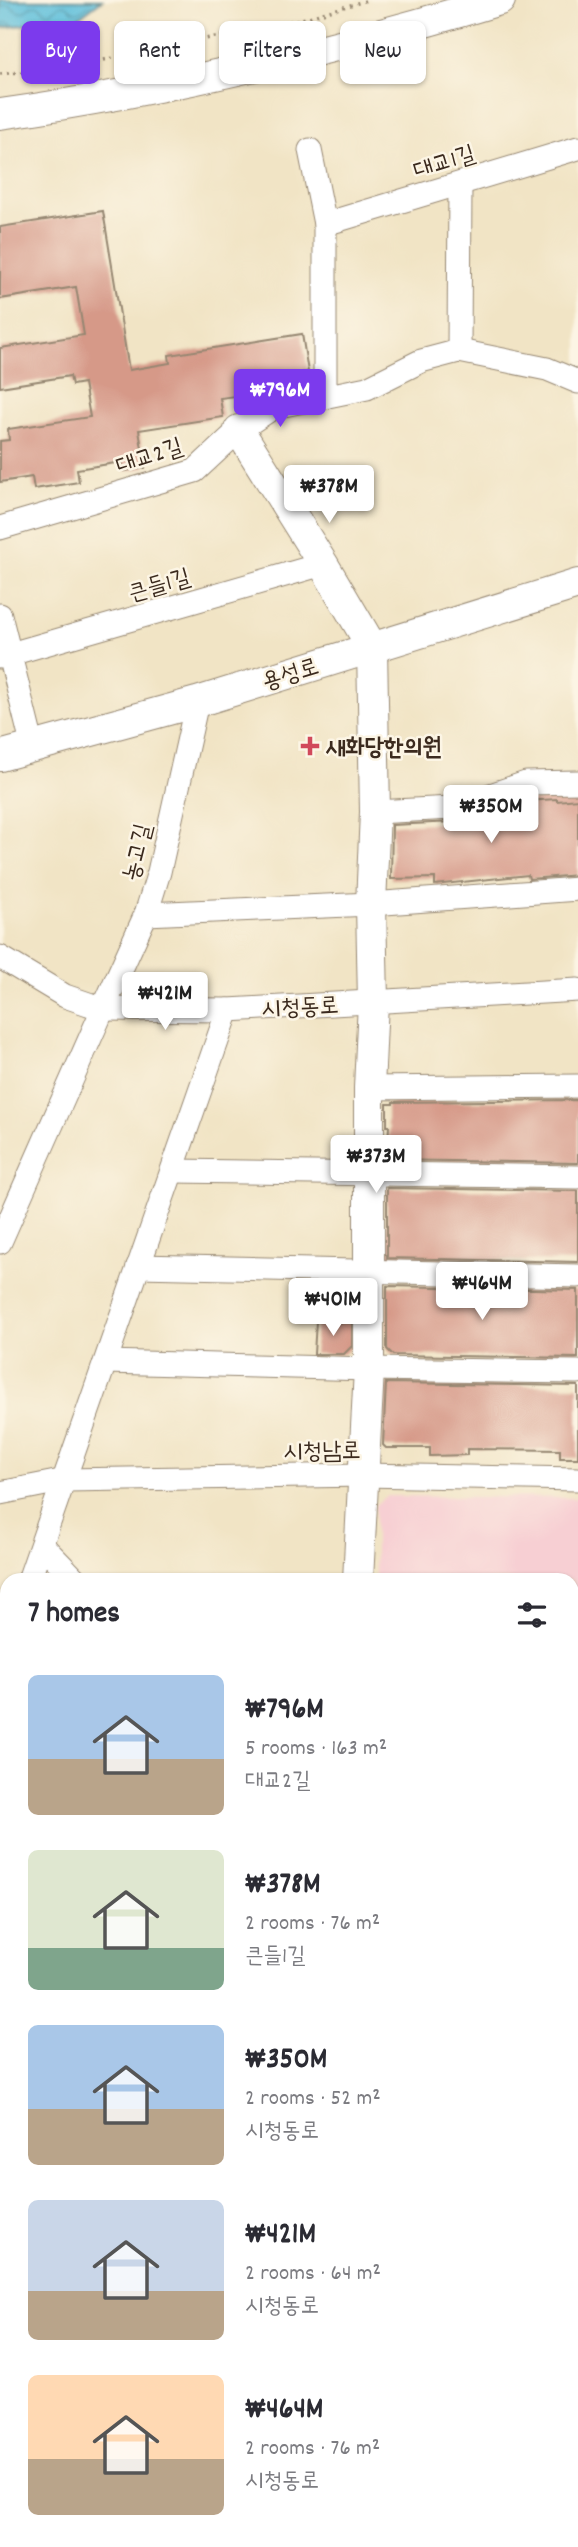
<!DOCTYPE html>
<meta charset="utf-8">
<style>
body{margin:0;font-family:Dekko,"Poor Story",sans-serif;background:#f2f2f3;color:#2b2b33;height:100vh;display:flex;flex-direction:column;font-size:26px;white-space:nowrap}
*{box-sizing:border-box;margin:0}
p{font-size:23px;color:#7c7c81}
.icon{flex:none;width:38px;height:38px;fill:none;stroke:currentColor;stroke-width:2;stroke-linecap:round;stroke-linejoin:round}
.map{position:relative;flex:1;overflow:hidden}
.details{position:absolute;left:0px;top:1573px;width:579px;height:975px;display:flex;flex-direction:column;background:#fff;border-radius:21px 21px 0 0;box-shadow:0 2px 5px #0004}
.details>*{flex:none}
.hud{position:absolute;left:21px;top:21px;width:537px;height:63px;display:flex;gap:14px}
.price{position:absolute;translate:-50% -60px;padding:0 16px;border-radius:7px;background:#fff;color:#222;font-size:23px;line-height:46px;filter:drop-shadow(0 2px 4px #0008)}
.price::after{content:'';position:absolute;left:50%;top:42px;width:21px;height:16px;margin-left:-10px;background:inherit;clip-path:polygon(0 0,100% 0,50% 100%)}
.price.selected{background:#7c3aed;color:#fff}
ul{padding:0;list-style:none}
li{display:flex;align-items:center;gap:21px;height:175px;padding:0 28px}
li span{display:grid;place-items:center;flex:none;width:196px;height:140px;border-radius:10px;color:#555}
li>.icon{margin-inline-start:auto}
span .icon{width:84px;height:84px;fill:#fffc;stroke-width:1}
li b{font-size:30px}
h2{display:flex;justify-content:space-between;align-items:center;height:84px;padding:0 28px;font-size:30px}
.tag{padding:0 24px;border-radius:10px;background:#fff;box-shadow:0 2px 5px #0004;font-size:24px;line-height:63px}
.tag.selected{background:#7c3aed;color:#fff}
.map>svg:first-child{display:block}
</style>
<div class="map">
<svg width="578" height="2547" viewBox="0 0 578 2547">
<defs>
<pattern id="water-waves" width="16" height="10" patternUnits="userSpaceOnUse" patternTransform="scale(1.75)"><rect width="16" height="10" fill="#5dbfdb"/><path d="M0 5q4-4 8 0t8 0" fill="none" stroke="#4e9bb1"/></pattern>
</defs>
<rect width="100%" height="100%" fill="#fcf5e5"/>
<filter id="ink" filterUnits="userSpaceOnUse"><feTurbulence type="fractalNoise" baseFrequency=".0143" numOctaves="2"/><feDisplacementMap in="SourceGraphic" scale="14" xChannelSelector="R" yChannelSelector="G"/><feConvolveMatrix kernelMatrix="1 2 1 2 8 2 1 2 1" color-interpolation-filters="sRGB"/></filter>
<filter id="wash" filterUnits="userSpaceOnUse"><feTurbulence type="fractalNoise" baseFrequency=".00686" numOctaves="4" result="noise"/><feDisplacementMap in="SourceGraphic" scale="28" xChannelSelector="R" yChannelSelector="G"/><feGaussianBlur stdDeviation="1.57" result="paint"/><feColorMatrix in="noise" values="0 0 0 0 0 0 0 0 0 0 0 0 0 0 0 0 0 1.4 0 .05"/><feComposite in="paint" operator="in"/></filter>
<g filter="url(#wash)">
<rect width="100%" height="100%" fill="#f1e4c5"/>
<path fill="#f7cfd3" d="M 386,1496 L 578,1498 L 578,1873 L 572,1873 L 572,1580 L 375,1580 L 375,1505 Z"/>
<path fill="url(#water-waves)" stroke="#4c747c" stroke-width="2" d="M 0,0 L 102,0 L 79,17 L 0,28 Z"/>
<g id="blocks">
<g fill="#d69988">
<path d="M 103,211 L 129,370 L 170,363 L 169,355 L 302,334 L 308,372 L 270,378 L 271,391 L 220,398 L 223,417 L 139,430 L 145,468 L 124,471 L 122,462 L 77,469 L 79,482 L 34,489 L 32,477 L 0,482 L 0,441 L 9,440 L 8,429 L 90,417 L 84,383 L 72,385 L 70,376 L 0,387 L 0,348 L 84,335 L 76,287 L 0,299 L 0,227 Z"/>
<path d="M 557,799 L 557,801 L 578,799 L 578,875 L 529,879 L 528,875 L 435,885 L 435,878 L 391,879 L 392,825 L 453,822 L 488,811 L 525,808 L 525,801 Z"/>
<path d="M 578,1100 L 578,1163 L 387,1160 L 389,1126 L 387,1126 L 387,1104 L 393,1104 L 393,1102 Z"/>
<path d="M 387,1188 L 578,1191 L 578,1262 L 387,1258 Z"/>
<path d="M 387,1286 L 578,1290 L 578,1358 L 393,1355 L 387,1349 Z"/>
<path d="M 316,1321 L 352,1323 L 352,1346 L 344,1354 L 314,1354 Z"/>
<path d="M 386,1383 L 578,1386 L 578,1458 L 560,1458 L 560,1450 L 467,1449 L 467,1455 L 430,1456 L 430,1448 L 386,1448 L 383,1445 Z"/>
</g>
</g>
</g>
<g filter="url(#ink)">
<use href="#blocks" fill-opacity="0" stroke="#968772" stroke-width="2"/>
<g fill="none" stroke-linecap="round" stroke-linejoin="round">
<g stroke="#968772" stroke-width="15">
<path id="service" d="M 572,1658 L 578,1658"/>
</g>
<g stroke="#968772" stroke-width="25">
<g id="minor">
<path d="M 310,150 L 325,224 L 325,397"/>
<path d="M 325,224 L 578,148"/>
<path d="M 459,351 L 460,184"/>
<path d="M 0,528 L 195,471 L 239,430 L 274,407 L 367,388 L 421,361 L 459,351 L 547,369 L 578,382"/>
<path d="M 0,615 L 33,748"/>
<path d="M 0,657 L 323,564"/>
<path d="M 197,702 L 159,872 L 146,914 L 103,1009 L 228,1010 L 578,990"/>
<path d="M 375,812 L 452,808 L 526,783 L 578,782"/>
<path d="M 146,914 L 371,904 L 578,889"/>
<path d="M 0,957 L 65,996 L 103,1009 L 0,1242"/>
<path d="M 369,1088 L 578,1086"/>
<path d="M 174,1171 L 578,1177"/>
<path d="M 138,1266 L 578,1276"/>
<path d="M 106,1362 L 369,1369 L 578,1372"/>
<path d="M 0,1493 L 66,1480 L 363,1475 L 578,1479"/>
<path d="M 42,1545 L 76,1580"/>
<path d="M 29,1580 L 228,1010"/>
<path d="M 0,1666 L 7,1646"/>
<path d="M 0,1879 L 7,1880"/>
<path d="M 572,1890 L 578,1890"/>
<path d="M 572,2008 L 578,2007"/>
<path d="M 0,2338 L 7,2333"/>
</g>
</g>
<g stroke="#968772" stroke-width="32">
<g id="tertiary">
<path d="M 0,114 C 171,90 335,50 500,0"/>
<path d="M 239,430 L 323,564 L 372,647 L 375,812 L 371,904 L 373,1002 L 369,1088 L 369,1369 L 358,1580"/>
<path d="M 0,756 L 197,702 L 578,584"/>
</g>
</g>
<g stroke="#968772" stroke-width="39">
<g id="primary">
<path d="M 572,2166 L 578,2164"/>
<path d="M 0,2499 L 7,2494"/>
</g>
</g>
<path stroke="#968772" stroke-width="3.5" stroke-dasharray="2 5" stroke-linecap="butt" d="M 0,74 L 70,67 L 302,19 L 368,0"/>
<use href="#service" stroke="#fff" stroke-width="12"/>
<use href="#minor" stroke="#fff" stroke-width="23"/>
<use href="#tertiary" stroke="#fff" stroke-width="30"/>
<use href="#primary" stroke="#f3c26a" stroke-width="37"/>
</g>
</g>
<path fill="#d1495b" stroke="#fcf5e5" stroke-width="2.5" d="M306.5 735.5h7v7h7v7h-7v7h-7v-7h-7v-7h7z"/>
<g text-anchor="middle" stroke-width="5" stroke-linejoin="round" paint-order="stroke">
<g font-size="24" fill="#3b2a1e" stroke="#fcf5e5">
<text transform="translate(444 161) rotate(-17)" y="8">대교1길</text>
<text transform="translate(149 455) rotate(-18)" y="8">대교2길</text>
<text transform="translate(159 584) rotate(-16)" y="8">큰들1길</text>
<text transform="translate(290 673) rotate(-17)" y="8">용성로</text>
<text transform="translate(136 852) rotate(-76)" y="8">농고길</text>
<text transform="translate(300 1006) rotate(-3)" y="8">시청동로</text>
<text transform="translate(322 1450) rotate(-1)" y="8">시청남로</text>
</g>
<g font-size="24" font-weight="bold" fill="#3b2a1e" stroke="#fcf5e5" text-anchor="start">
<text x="326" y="754">새화당한의원</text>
</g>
</g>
</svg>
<b class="price selected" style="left:280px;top:429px">₩796M</b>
<b class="price" style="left:329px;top:525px">₩378M</b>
<b class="price" style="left:491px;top:845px">₩350M</b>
<b class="price" style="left:165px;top:1032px">₩421M</b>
<b class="price" style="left:376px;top:1195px">₩373M</b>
<b class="price" style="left:482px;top:1322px">₩464M</b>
<b class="price" style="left:333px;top:1338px">₩401M</b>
<div class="hud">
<a class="tag selected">Buy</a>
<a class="tag">Rent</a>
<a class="tag">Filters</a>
<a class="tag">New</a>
</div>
<section class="details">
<h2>7 homes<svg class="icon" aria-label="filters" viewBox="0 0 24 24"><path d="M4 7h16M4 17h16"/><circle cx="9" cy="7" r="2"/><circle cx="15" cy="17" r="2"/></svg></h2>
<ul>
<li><span style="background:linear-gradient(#a9c7e8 60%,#b9a48a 0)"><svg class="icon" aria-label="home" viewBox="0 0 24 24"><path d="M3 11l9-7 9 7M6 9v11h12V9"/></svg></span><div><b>₩796M</b><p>5 rooms · 163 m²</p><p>대교2길</p></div></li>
<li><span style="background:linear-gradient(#dfe7d0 70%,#7fa58c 0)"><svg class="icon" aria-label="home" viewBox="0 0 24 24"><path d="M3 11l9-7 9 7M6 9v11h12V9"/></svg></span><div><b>₩378M</b><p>2 rooms · 76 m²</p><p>큰들1길</p></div></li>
<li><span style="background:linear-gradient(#a9c7e8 60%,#b9a48a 0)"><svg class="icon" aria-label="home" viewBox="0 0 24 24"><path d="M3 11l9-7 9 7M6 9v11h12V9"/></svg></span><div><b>₩350M</b><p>2 rooms · 52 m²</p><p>시청동로</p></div></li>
<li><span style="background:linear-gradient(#c9d6e8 65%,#b9a48a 0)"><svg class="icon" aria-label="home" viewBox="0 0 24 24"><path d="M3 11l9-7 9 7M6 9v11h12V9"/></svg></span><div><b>₩421M</b><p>2 rooms · 64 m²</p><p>시청동로</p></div></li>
<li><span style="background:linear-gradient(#ffd9b3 60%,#b9a48a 0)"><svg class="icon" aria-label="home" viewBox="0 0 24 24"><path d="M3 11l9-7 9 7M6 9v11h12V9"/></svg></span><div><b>₩464M</b><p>2 rooms · 76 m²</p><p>시청동로</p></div></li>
</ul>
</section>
</div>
